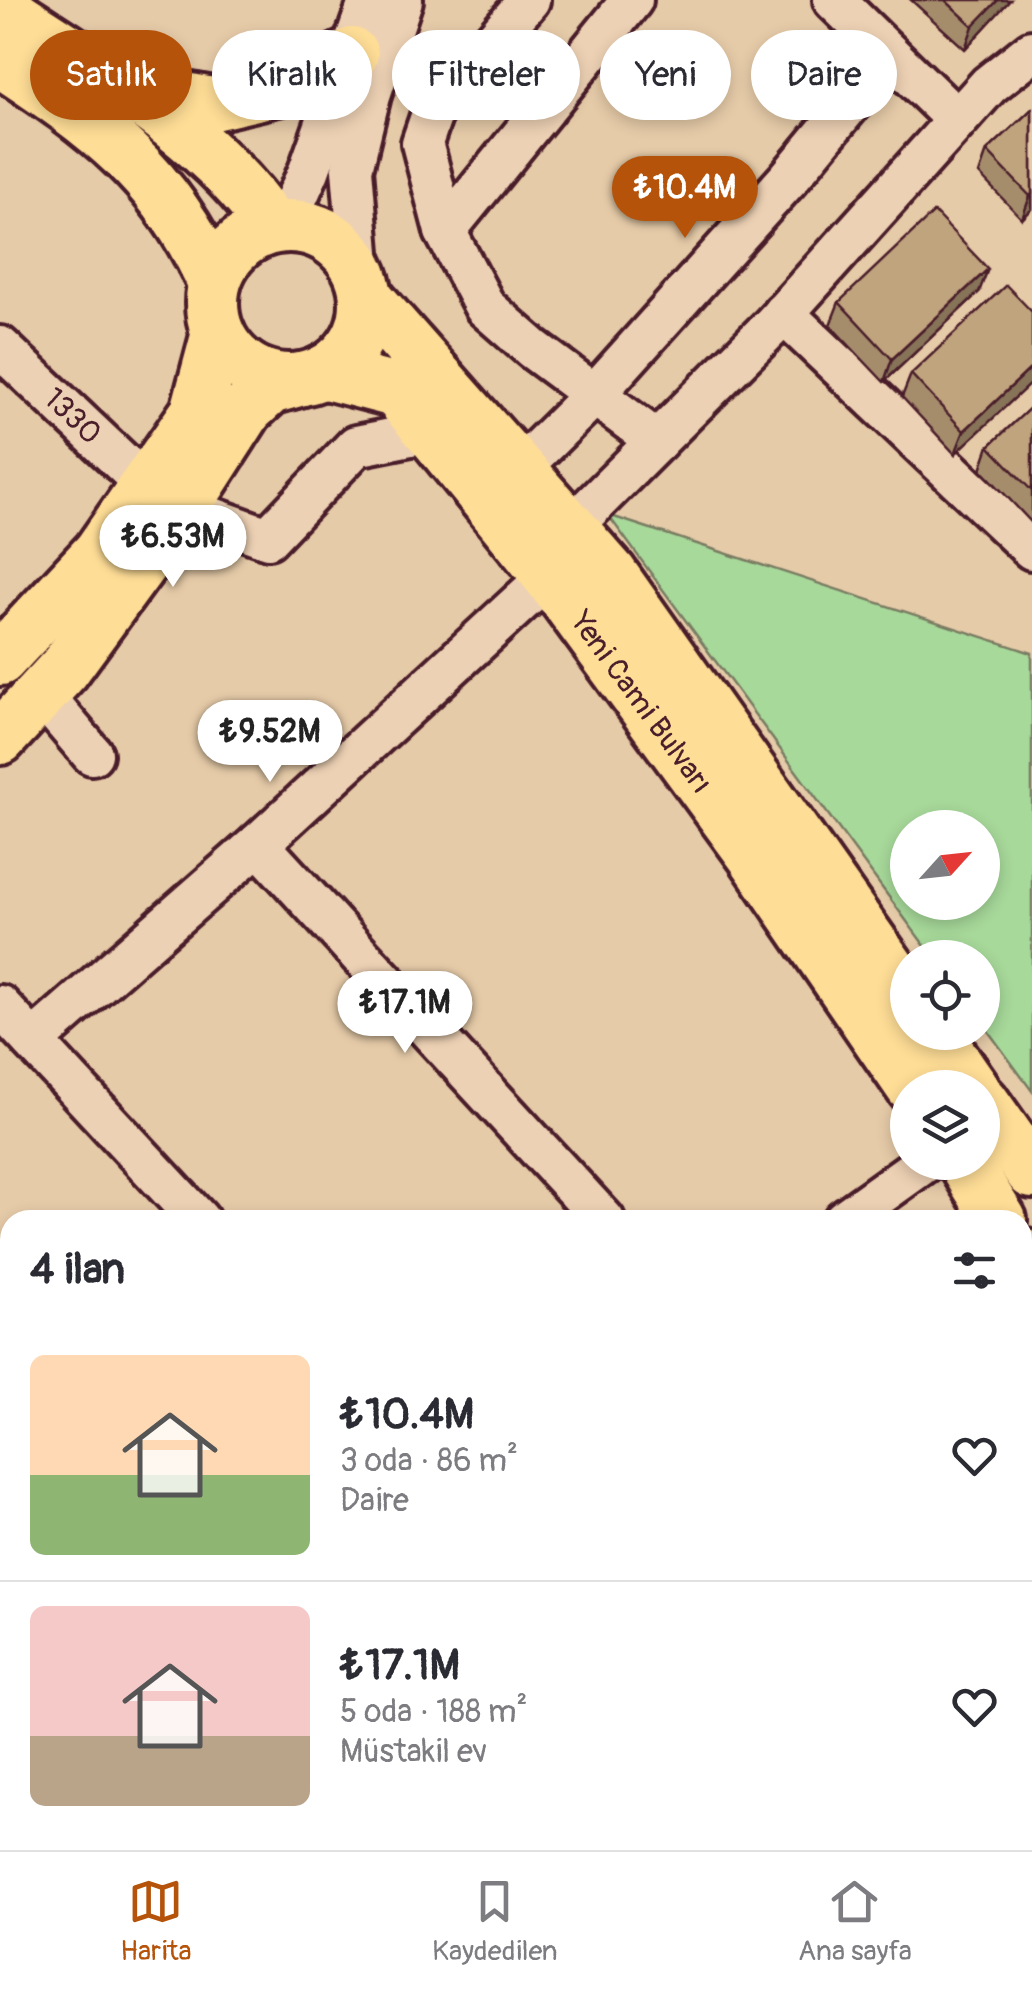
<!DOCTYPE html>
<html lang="tr">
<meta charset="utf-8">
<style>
body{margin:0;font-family:Pangolin,sans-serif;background:#f7f7f7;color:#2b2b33;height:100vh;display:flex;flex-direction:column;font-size:38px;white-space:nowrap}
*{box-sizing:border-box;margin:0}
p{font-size:32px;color:#7c7c81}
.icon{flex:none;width:55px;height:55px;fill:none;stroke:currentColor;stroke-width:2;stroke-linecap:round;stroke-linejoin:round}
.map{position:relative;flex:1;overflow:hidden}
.sheet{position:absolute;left:0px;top:1210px;width:1032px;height:640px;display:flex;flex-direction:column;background:#fff;border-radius:30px 30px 0 0;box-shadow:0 5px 15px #0003}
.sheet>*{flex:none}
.guide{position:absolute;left:30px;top:30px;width:972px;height:90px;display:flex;gap:20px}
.needle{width:65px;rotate:63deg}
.buttons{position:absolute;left:890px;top:810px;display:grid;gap:20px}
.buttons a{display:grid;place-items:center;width:110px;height:110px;border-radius:50%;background:#fff;box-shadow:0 5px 15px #0003;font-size:50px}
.price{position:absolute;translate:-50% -85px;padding:0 22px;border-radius:35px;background:#fff;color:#222;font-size:32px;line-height:65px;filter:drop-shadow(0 2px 5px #0008)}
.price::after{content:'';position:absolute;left:50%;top:60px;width:30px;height:22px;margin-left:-15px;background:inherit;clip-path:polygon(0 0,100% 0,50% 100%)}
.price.active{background:#b45309;color:#fff}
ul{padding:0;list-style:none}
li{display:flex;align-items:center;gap:30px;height:250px;padding:0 30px}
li+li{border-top:2px solid #e1e1e2}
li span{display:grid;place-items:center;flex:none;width:280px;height:200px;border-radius:15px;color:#555}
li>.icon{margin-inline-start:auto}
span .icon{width:120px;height:120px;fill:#fffc;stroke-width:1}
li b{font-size:42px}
h2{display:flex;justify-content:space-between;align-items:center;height:120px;padding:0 30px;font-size:42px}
.pill{padding:0 35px;border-radius:45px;background:#fff;box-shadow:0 5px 15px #0003;font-size:35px;line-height:90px}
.pill.active{background:#b45309;color:#fff}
.tabs{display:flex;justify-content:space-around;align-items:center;height:140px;border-top:2px solid #e1e1e2;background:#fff;font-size:28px;color:#7c7c81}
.tabs a{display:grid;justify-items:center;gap:5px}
.tabs .active{color:#b45309}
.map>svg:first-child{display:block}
</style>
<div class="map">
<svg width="1032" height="1850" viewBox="0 0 1032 1850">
<rect width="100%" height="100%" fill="#e6cba8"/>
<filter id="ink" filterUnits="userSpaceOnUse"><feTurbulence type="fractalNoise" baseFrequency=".01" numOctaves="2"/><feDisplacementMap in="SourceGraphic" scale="20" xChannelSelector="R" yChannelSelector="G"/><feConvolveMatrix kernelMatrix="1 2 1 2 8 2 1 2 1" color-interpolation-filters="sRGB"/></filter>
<g filter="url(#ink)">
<path fill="#a7d99a" stroke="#787c62" stroke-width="2.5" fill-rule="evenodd" d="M 608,515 L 1032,653 L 1032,1091 L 983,1024 L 982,958 L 933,957 ZM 908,828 L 982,828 L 982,902 L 908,902 Z"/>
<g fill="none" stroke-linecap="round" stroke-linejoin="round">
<g stroke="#4a1f2b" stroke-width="48">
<g id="minor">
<path d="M 529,0 L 433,111 L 422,143 L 445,231 L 485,307 L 533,349 L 657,441"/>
<path d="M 834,0 L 957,120"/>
<path d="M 284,226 L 309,171 L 370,0"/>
<path d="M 445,231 L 632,0"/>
<path d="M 361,276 L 352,169 L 370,95 L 402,0"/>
<path d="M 783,313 L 1032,549"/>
<path id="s1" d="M 0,347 L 146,485"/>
<path d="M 519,469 L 594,395 L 789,178 L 890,55"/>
<path d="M 182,507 L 268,538 L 356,446 L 421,433 L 434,435"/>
<path d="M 570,528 L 772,326 L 989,85 L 1032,51"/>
<path d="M 41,694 L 92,754"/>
<path d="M 258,844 L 604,1220"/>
<path d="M 0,1006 L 199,1220"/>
<path d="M 33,1041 L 258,844 L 549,576"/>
<path d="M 844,1220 L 925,1162"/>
<path d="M 1022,1441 L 1032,1426"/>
<path d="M 1022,1497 L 1032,1492"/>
<path d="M 0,1634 L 10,1627"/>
<path d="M 1022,1740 L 1032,1756"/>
<path d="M 0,1833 L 10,1826"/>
<path d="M 251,1850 L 264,1840"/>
<path d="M 466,1850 L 480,1840"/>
<path d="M 529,1850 L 543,1840"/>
</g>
</g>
<g stroke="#4a1f2b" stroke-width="60">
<g id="major">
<path d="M 0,6 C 91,67 212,135 272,227"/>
<path d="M 0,60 C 96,123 167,175 214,283"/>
<path d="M 125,88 L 213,104 L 285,87 L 352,54"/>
<circle cx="289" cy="303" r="77"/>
<path d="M 366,297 L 611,574 L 908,995"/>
<path id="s2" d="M 323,372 L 396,391 L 434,435 L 549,576 L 754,856 L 913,1088"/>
<path d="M 0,659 L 99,553 L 197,412 L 218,333"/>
<path d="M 0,738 L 64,669 L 197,487 L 247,409 L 270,388 L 302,379"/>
<path d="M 934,1032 L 973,1088"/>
<path d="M 982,1101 L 1032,1172"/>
<path d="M 964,1162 L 1000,1220"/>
<path d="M 1022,1255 L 1032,1270"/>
</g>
</g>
<path stroke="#4a1f2b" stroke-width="5" stroke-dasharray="8 8" stroke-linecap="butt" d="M 575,1848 L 586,1840"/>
<use href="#minor" stroke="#edd1b4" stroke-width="40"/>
<use href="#major" stroke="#fedd96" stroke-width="52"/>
</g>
<g fill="#a58d6c" stroke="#4a1f2b" stroke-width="2.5">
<path d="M 911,0 L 1010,0 L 965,49 Z"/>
<path d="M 1032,109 L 1032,209 L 1022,219 L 979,174 L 987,151 Z"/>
<path d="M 979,292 L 884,382 L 830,325 L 839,302 Z"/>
<path d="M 1032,312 L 955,454 L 902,397 L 911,374 Z"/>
<path d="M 1032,406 L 1032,523 L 981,469 L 989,446 Z"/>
</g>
<g fill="#867358" stroke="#4a1f2b" stroke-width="2.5">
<path d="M 998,0 L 1010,0 L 965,49 L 973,26 Z"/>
<path d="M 1032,194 L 1032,209 L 1022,219 L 1030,196 Z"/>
<path d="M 988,269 L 979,292 L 884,382 L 892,359 Z"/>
<path d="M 1032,367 L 1032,382 L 955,454 L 964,431 Z"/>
</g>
<g fill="#c0a47d" stroke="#4a1f2b" stroke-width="2.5">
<path d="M 945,0 L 998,0 L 973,26 Z"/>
<path d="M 1032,109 L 1032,194 L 1030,196 L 987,151 Z"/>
<path d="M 934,212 L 988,269 L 892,359 L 839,302 Z"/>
<path d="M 1006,285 L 1032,312 L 1032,367 L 964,431 L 911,374 Z"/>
<path d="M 1032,406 L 1032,491 L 989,446 Z"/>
</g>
</g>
<g text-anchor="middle" stroke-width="8" stroke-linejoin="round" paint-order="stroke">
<g font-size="30" fill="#4a1f2b" stroke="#edd1b4">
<text dy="10" stroke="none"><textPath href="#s1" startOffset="100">1330</textPath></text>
<text dy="10" stroke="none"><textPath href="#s2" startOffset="472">Yeni Cami Bulvarı</textPath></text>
</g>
</g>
</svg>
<div class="buttons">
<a><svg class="needle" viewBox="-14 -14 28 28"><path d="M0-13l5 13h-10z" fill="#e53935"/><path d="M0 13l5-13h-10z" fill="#7c7c81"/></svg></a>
<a><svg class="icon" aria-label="locate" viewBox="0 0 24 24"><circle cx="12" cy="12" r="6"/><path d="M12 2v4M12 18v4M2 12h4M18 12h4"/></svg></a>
<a><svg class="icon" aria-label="layers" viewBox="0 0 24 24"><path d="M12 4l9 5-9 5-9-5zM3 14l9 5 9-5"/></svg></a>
</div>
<b class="price active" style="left:685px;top:241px">₺10.4M</b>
<b class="price" style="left:173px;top:590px">₺6.53M</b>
<b class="price" style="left:270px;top:785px">₺9.52M</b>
<b class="price" style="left:405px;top:1056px">₺17.1M</b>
<div class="guide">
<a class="pill active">Satılık</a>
<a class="pill">Kiralık</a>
<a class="pill">Filtreler</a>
<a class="pill">Yeni</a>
<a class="pill">Daire</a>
</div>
<section class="sheet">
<h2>4 ilan<svg class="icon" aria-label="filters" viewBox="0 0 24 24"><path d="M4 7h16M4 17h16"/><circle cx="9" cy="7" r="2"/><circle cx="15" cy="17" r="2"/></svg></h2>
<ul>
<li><span style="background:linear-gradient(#ffd9b3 60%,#8fb573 0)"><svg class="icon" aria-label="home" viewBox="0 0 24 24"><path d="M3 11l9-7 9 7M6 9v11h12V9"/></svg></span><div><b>₺10.4M</b><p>3 oda · 86 m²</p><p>Daire</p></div><svg class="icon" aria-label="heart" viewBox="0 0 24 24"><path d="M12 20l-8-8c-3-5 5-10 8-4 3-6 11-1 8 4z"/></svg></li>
<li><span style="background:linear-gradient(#f6c9c9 65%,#b9a48a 0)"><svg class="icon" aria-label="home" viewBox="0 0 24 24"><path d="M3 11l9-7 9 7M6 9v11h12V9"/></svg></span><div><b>₺17.1M</b><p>5 oda · 188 m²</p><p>Müstakil ev</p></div><svg class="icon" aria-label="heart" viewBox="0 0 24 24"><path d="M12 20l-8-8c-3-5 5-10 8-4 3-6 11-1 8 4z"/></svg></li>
</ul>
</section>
</div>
<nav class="tabs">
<a class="active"><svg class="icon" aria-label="map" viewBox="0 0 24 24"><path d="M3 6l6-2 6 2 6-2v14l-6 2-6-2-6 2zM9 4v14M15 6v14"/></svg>Harita</a>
<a><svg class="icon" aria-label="saved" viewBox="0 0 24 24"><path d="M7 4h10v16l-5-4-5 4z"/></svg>Kaydedilen</a>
<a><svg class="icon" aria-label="home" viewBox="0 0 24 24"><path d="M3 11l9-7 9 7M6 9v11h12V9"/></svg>Ana sayfa</a>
</nav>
